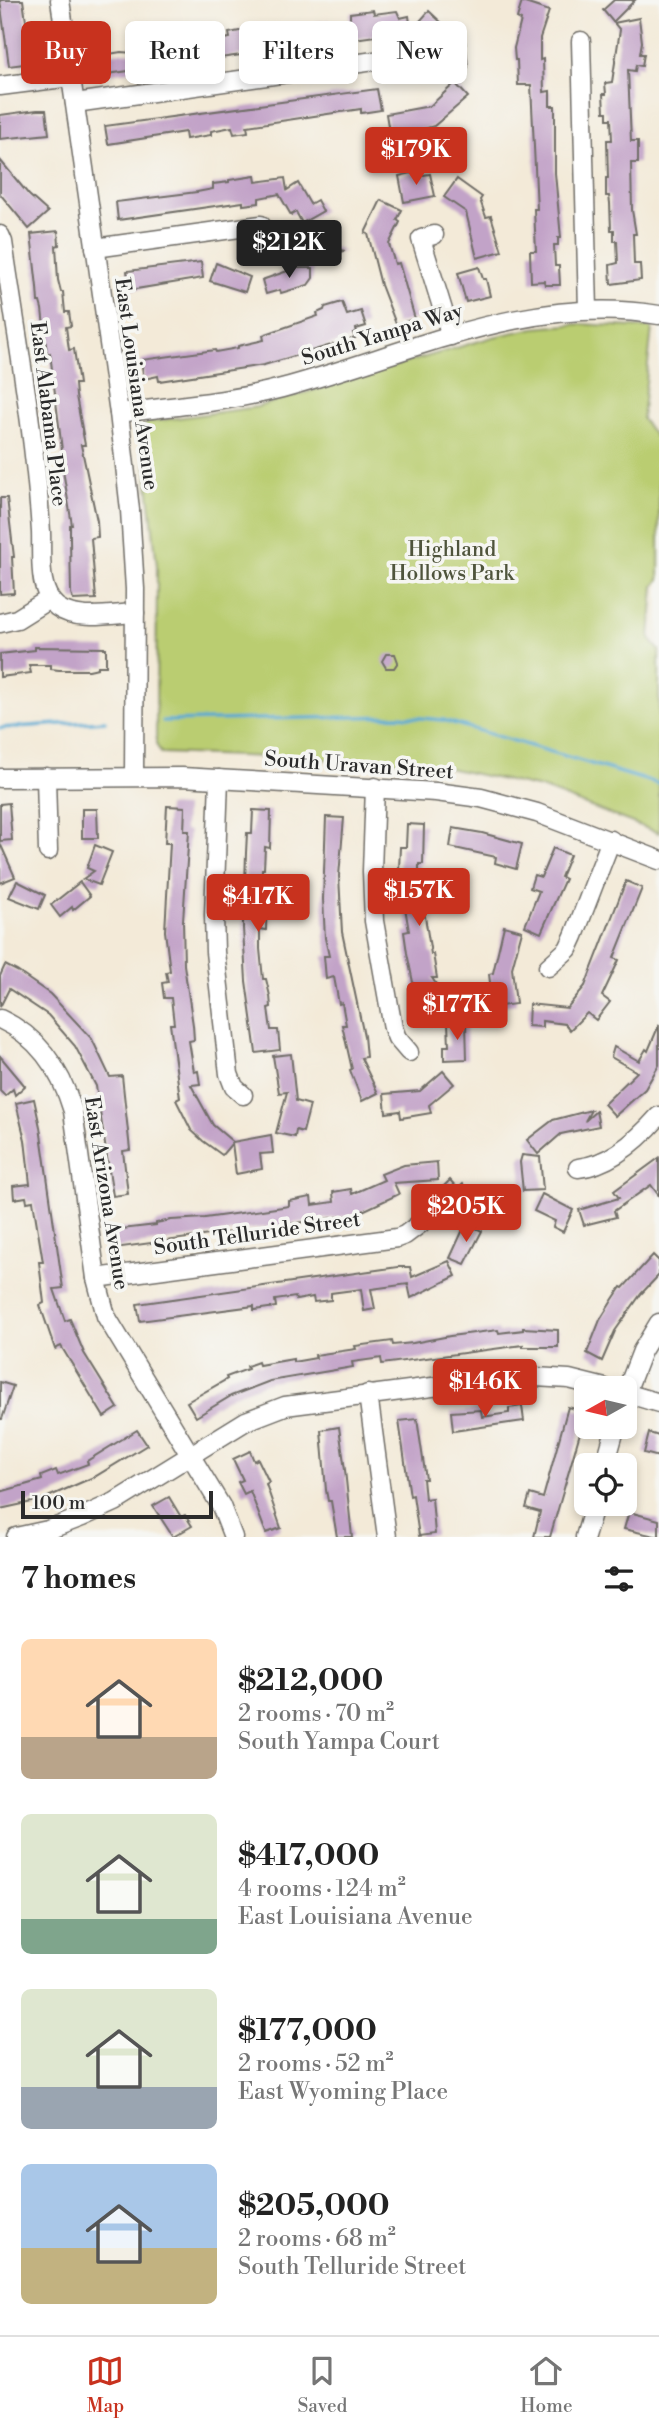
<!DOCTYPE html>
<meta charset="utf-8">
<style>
body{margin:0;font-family:"Libre Bodoni",serif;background:#f2f2f2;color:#222;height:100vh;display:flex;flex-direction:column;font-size:26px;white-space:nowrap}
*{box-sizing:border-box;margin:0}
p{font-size:23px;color:#767676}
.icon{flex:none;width:38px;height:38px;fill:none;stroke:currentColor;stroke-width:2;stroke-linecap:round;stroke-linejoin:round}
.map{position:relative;height:1537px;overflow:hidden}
.panel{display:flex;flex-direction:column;background:#fff;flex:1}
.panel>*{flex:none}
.banner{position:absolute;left:21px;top:21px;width:618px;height:63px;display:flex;gap:14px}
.needle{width:46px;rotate:262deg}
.buttons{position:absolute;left:574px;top:1376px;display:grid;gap:14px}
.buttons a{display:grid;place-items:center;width:63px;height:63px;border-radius:10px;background:#fff;box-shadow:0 4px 10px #0003;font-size:35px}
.scale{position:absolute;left:21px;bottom:18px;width:192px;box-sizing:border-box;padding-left:7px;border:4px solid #2b2b2b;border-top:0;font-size:19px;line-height:24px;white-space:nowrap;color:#2b2b2b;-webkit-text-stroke:5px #f6f6f2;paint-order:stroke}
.price{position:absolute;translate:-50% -60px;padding:0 16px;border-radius:7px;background:#c8321e;color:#fff;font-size:23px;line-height:46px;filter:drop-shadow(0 2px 4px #0008)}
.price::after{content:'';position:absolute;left:50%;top:42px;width:21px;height:16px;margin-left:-10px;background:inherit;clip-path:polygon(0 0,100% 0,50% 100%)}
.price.on{background:#222;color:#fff}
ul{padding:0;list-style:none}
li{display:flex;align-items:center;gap:21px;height:175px;padding:0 21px}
li span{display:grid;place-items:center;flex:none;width:196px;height:140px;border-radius:10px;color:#555}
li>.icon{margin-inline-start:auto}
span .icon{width:84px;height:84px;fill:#fffc;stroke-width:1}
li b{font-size:30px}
h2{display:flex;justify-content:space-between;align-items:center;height:84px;padding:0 21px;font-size:30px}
.tag{padding:0 24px;border-radius:10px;background:#fff;box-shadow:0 4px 10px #0003;font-size:24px;line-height:63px}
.tag.on{background:#c8321e;color:#fff}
.tabs{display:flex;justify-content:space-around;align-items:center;height:98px;border-top:2px solid #e0e0e0;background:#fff;font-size:19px;color:#767676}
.tabs a{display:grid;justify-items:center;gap:4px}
.tabs .on{color:#c8321e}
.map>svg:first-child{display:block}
</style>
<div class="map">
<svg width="659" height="1537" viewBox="0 0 659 1537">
<rect width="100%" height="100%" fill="#f6f6f2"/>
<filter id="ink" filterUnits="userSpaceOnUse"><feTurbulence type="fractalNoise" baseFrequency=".0143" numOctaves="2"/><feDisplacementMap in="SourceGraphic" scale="14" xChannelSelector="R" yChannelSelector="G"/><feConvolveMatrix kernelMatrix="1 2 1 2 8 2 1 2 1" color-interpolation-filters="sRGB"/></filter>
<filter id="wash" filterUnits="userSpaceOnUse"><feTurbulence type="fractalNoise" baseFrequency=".00686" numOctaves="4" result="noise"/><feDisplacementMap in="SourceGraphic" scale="28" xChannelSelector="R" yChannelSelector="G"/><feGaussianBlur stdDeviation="1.57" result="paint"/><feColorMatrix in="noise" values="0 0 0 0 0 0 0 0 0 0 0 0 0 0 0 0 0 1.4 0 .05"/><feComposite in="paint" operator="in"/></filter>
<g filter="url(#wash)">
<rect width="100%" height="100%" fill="#f3ead8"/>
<path fill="#bacd71" stroke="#727c4e" stroke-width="2" d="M 579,324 L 652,328 L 642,419 L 659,442 L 659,580 L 654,586 L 650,639 L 659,650 L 659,833 L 541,788 L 425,763 L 161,753 L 156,744 L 157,566 L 142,429 L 148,422 L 257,407 L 493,337 L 534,328 Z"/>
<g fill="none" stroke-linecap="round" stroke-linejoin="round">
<g stroke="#56a9d2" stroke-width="3.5">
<path d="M 163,721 L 399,716 L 443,720 L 659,784"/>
<path d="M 0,728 L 105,721"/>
</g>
</g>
<g id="blocks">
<g fill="#c2a3c8">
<path d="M 0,0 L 23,0 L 32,63 L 9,66 Z"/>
<path d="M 614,0 L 635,0 L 613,22 L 603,10 Z"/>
<path d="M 522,2 L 549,11 L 540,38 L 540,60 L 543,59 L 544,92 L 550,91 L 550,106 L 555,106 L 555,173 L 561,238 L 558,238 L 558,245 L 554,245 L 555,266 L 559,266 L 560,285 L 545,285 L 544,281 L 531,282 L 530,251 L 536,251 L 534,209 L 537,209 L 531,85 L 518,85 L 517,60 L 515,60 L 514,48 L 521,20 L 517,18 Z"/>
<path d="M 373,10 L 374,14 L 397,11 L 400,18 L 409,16 L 411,31 L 100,75 L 97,56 L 121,52 L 133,53 L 230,38 L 229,33 L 245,30 L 246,36 L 279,31 L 279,34 L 300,31 L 299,29 L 316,26 L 316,22 L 330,20 L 330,23 L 350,20 L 350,13 Z"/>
<path d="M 429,11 L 460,40 L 465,40 L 468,67 L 465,67 L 465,76 L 450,77 L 450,52 L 423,29 L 411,31 Z"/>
<path d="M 639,18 L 642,42 L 640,54 L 644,54 L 642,66 L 636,65 L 635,71 L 628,70 L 631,141 L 638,141 L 638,163 L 631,163 L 632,210 L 636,234 L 633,234 L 634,264 L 640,264 L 641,280 L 611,284 L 610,265 L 618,263 L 617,241 L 614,241 L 614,230 L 611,230 L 610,203 L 609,196 L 606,196 L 606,178 L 608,178 L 607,140 L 612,140 L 611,119 L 607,119 L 607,112 L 604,112 L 603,94 L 606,94 L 605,83 L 612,82 L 620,30 L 614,23 Z"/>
<path d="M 455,83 L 468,97 L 434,126 L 401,136 L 400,130 L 389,132 L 386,114 L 430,106 Z"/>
<path d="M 377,89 L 381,110 L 361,113 L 361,109 L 247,126 L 248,132 L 234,134 L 232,127 L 211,131 L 211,135 L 186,139 L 185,132 L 108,144 L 105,126 Z"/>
<path d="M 37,110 L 46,110 L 49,134 L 0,139 L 0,115 Z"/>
<path d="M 0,160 L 29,195 L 48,212 L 29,229 L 0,194 Z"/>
<path d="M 416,172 L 417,176 L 430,174 L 435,196 L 404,202 L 399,176 Z"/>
<path d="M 255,176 L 256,182 L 285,178 L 287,190 L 298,183 L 310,204 L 317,200 L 323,211 L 302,223 L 296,212 L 291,215 L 279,194 L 259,198 L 259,203 L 243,205 L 243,202 L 118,220 L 116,202 L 197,192 L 213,189 L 213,184 L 229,182 L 229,180 Z"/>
<path d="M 457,179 L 482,197 L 480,200 L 486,217 L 491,216 L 502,251 L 477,258 L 466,212 L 444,197 Z"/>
<path d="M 381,200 L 402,210 L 397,220 L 400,222 L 389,244 L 395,264 L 399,263 L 415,319 L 396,324 L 381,285 L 368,234 L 365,233 Z"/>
<path d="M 306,227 L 323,232 L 320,245 L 345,251 L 298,258 Z"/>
<path d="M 58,231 L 59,245 L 56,246 L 58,280 L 61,292 L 63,292 L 65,312 L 69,312 L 71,326 L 66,327 L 69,350 L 74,349 L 79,384 L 75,384 L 76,396 L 85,445 L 81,445 L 97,521 L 98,537 L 91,538 L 96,599 L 73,600 L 71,593 L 70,539 L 70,525 L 72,525 L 61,458 L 63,458 L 50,353 L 47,354 L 42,309 L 40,302 L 38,302 L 37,287 L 31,234 Z"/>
<path d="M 201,262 L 203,278 L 130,290 L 127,271 Z"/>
<path d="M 216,263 L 250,277 L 245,292 L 210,281 Z"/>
<path d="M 479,267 L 483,279 L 486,279 L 490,296 L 466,302 L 458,273 Z"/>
<path d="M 296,268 L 313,268 L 313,278 L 308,285 L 281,293 L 280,290 L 266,294 L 262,280 Z"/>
<path d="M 342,302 L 347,315 L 361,311 L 366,326 L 356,329 L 357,332 L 353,333 L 355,338 L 264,365 L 159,381 L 158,376 L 144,379 L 141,360 L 215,350 L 216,352 L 238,348 L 238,346 L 264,340 L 263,335 L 318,316 L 317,313 L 324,310 L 325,307 Z"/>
<path d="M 0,498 L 7,498 L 14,557 L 12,557 L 14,593 L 0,594 Z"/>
<path d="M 35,647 L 106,648 L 106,666 L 98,666 L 98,668 L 89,670 L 59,670 L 51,669 L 51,665 L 29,665 L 31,673 L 0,677 L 0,654 L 35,650 Z"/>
<path d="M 386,654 L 395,654 L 398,662 L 394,668 L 386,668 L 382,661 Z"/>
<path d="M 9,803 L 12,840 L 0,841 L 0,804 Z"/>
<path d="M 167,806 L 185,807 L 184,831 L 189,831 L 183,921 L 184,965 L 193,1025 L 194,1040 L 189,1041 L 194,1072 L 198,1071 L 200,1084 L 191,1085 L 213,1125 L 233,1142 L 271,1135 L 273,1153 L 260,1154 L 262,1169 L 236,1174 L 232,1143 L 222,1155 L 203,1141 L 191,1130 L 176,1100 L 180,1098 L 170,1024 L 174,1024 L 171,998 L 164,998 L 162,983 L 168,982 L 166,972 L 170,971 L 165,931 L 170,843 L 165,843 Z"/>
<path d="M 82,809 L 97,809 L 98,838 L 82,838 Z"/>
<path d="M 253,810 L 271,811 L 270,848 L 265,847 L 264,869 L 262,869 L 261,893 L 267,893 L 266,930 L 260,929 L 260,949 L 263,979 L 266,979 L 270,996 L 271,1007 L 268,1008 L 271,1030 L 278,1030 L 280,1050 L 256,1053 L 246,981 L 243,928 L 243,915 L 248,915 L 250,884 L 245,884 L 246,853 L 247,833 L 252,833 Z"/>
<path d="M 326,817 L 344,818 L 339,876 L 342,932 L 364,1036 L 366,1057 L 361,1058 L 378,1093 L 362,1101 L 350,1070 L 352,1069 L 342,1025 L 346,1025 L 342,1003 L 339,1004 L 334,977 L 326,979 L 324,956 L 329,956 L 325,938 L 323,899 Z"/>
<path d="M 407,824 L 424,825 L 423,864 L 419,864 L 419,871 L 415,871 L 416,899 L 422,898 L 431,954 L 433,954 L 437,978 L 432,978 L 447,1001 L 442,1004 L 449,1016 L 435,1025 L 416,997 L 407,953 L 404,932 L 409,931 L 403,896 L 400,896 L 399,869 L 400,847 L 406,847 Z"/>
<path d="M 453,828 L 482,833 L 522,844 L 516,869 L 495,863 L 496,857 L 450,847 Z"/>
<path d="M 0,843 L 15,877 L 0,883 Z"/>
<path d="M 95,845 L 112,852 L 99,885 L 83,879 L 94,871 L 87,868 Z"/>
<path d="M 553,848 L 570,855 L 561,877 L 565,879 L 541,933 L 525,926 L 539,891 L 530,888 L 534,875 L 541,877 Z"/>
<path d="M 17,881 L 45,895 L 39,909 L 9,897 Z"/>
<path d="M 626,881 L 642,888 L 614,958 L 619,960 L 602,996 L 610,1002 L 596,1020 L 587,1013 L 570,1030 L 565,1024 L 542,1021 L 542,1027 L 528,1026 L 529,1004 L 567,1008 L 585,986 Z"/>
<path d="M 80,882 L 90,896 L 73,910 L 72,907 L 60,917 L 51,905 Z"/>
<path d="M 504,926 L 522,931 L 512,968 L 516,1004 L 493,1007 L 489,974 L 493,973 Z"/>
<path d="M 5,965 L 17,971 L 50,994 L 92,1039 L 110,1077 L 122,1076 L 130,1150 L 123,1151 L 128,1194 L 113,1196 L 96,1086 L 75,1046 L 48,1015 L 9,989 L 0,1007 L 0,976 Z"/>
<path d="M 466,1022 L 467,1059 L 444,1060 L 444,1046 L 449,1046 L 448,1023 Z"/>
<path d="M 659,1025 L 659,1065 L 645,1089 L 615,1116 L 604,1104 L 637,1072 L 611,1057 L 614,1047 L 639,1061 L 646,1049 L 648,1051 Z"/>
<path d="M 291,1054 L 296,1101 L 310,1105 L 303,1132 L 296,1130 L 295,1137 L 276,1133 L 287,1092 L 279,1093 L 273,1056 Z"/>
<path d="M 0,1056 L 25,1086 L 15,1095 L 13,1089 L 5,1096 L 0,1091 Z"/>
<path d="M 443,1071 L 454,1084 L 429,1105 L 431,1113 L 401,1118 L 400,1111 L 386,1113 L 384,1094 L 420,1091 Z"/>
<path d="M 34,1099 L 40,1127 L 63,1288 L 54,1289 L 65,1321 L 70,1319 L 84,1353 L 118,1408 L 104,1417 L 61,1346 L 55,1349 L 40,1305 L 44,1303 L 39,1262 L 43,1262 L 33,1201 L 27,1202 L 26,1197 L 14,1199 L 13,1186 L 30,1184 L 25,1140 L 16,1103 Z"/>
<path d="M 591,1110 L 585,1121 L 596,1111 L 599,1126 L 561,1134 L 538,1154 L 527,1140 L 553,1120 Z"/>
<path d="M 522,1155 L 540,1157 L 543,1190 L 523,1191 L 520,1162 Z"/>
<path d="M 659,1158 L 659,1196 L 651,1185 L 614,1211 L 616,1217 L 584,1225 L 579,1210 L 619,1198 L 614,1191 Z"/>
<path d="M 437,1162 L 438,1180 L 394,1183 L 399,1194 L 354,1215 L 115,1248 L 112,1230 L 156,1225 L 156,1223 L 171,1220 L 205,1218 L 276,1208 L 289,1206 L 289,1201 L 311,1197 L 312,1205 L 334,1202 L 333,1192 L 351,1189 L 352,1194 L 384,1180 L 381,1174 L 404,1165 Z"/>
<path d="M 450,1180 L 458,1189 L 463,1184 L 469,1192 L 465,1196 L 474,1206 L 460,1219 L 440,1194 L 440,1190 Z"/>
<path d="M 542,1194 L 573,1210 L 563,1232 L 553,1227 L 555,1221 L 534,1211 Z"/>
<path d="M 466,1223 L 482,1231 L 465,1264 L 450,1258 Z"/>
<path d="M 653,1255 L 659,1261 L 659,1275 L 641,1294 L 615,1331 L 602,1361 L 587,1353 L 600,1320 L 613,1299 L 621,1287 L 623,1288 Z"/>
<path d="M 449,1261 L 456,1276 L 411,1298 L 408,1284 L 371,1289 L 375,1309 L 364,1311 L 361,1289 L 331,1293 L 331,1300 L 314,1302 L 313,1297 L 296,1300 L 295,1297 L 275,1300 L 276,1307 L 254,1310 L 254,1306 L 140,1321 L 137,1304 L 398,1267 L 410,1267 L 412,1277 Z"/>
<path d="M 523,1328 L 558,1330 L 558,1347 L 523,1347 L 523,1345 L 382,1364 L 381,1358 L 352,1362 L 353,1367 L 270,1381 L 231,1396 L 196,1417 L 187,1402 L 227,1379 L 226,1377 L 248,1369 L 247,1366 L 258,1362 L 259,1365 L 293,1359 L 293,1362 L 316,1358 L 315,1355 L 356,1349 L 355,1346 L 392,1341 L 393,1345 L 413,1343 L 450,1336 L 498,1330 L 499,1333 L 523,1330 Z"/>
<path d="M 0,1382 L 13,1386 L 2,1419 L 0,1419 Z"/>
<path d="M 522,1406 L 524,1421 L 453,1431 L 451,1412 L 481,1410 L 482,1417 L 509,1413 L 509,1408 Z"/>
<path d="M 568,1407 L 586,1412 L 550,1537 L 534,1537 L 540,1512 L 526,1508 L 530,1494 L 543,1498 Z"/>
<path d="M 417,1419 L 426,1479 L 423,1479 L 425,1499 L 432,1498 L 435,1534 L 419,1536 L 413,1495 L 410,1496 L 399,1421 Z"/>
<path d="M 339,1427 L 345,1470 L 352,1537 L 337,1537 L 331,1501 L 328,1501 L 326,1490 L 321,1430 Z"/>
<path d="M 137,1430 L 147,1445 L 96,1476 L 41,1500 L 0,1509 L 0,1492 L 42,1480 L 41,1476 L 56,1470 L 58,1475 L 88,1464 L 87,1461 Z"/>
<path d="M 649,1433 L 659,1436 L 659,1457 L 644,1453 Z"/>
<path d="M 250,1451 L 254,1461 L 258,1459 L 269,1482 L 266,1484 L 281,1528 L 266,1533 L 250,1491 L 244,1494 L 238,1482 L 243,1480 L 233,1459 Z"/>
<path d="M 169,1497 L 181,1517 L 185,1515 L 192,1526 L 173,1537 L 153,1506 Z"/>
<path d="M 629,1512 L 659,1520 L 659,1537 L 624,1529 Z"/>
</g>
</g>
</g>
<g filter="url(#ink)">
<use href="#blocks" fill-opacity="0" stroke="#716e68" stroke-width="2"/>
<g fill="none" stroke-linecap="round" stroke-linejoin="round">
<g stroke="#716e68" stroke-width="21">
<g id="minor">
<path d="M 60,0 L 119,413 L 130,510 L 135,589 L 134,776"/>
<path d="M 581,41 L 588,310"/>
<path d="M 0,86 L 71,77"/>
<path d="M 75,103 L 410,56 L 412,69"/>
<path d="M 0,235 L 3,242 C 17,338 35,435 41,532 C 42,555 37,591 57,607 C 77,622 113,614 135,613"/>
<path d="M 434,235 L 421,239 L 451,336"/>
<path d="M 95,248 L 261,225 L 262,237"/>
<path d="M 119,413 C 173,406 229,402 282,388 C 405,355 528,293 659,315"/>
<path d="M 0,623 L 17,619 L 49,599"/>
<path d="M 46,777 L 48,851"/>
<path d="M 0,778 L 182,777 L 436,792 L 481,798 L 537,813 L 659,860"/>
<path d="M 219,779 L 214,915 L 215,952 L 229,1074 L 234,1087 L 243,1095"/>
<path d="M 375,787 L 372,871 L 374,921 L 393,1028 L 397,1038 L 409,1052"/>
<path d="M 548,967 L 568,949 L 574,936 L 611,840"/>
<path d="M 0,1019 C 39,1037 61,1070 73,1111 L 96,1278 L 106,1316 L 221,1506 L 233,1537"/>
<path d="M 578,1168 C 610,1165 638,1140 659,1116"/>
<path d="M 96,1278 L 397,1238 L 405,1235 L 421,1223"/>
<path d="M 625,1393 L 659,1403"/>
<path d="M 368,1394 L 387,1537"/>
<path d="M 625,1395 L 642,1351 L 659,1323"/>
<path d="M 605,1465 L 616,1426"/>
<path d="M 16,1537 L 48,1530 L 82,1517 L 115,1502 L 246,1421 L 285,1406 L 518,1376 L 569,1379 L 605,1388"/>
<path d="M 585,1537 L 595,1503"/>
</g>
</g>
<use href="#minor" stroke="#fff" stroke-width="18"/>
</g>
</g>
<g text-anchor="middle" stroke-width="7" stroke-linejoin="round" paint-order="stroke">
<g font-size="21" fill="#2b2b2b" stroke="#f6f6f2">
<text transform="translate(382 334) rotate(-17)" y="7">South Yampa Way</text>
<text transform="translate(137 384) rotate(82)" y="7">East Louisiana Avenue</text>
<text transform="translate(49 414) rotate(83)" y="7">East Alabama Place</text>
<text transform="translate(359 765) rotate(4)" y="7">South Uravan Street</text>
<text transform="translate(107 1193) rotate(81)" y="7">East Arizona Avenue</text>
<text transform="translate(257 1233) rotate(-8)" y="7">South Telluride Street</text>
</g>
<g font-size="21" fill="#4f543c" stroke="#f6f6f2">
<text x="452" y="556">Highland<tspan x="452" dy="24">Hollows Park</tspan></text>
</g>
</g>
</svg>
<div class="buttons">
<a><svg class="needle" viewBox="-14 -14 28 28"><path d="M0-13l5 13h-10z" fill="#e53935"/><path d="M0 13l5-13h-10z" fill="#767676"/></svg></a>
<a><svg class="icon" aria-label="locate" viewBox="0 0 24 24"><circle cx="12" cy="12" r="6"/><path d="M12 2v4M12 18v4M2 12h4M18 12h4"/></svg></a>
</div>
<div class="scale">100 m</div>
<b class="price" style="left:416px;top:187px">$179K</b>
<b class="price on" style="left:289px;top:280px">$212K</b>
<b class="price" style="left:419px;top:928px">$157K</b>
<b class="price" style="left:258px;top:934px">$417K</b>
<b class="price" style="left:457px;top:1042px">$177K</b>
<b class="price" style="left:466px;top:1244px">$205K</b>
<b class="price" style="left:485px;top:1419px">$146K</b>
<div class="banner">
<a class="tag on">Buy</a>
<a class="tag">Rent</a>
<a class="tag">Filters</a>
<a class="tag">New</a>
</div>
</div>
<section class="panel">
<h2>7 homes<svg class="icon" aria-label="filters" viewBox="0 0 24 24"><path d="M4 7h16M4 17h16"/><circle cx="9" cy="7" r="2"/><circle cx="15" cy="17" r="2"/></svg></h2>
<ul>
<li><span style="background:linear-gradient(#ffd9b3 70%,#b9a48a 0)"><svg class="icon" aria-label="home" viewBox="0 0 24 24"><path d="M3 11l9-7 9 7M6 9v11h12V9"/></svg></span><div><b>$212,000</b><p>2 rooms · 70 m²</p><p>South Yampa Court</p></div></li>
<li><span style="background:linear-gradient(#dfe7d0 75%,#7fa58c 0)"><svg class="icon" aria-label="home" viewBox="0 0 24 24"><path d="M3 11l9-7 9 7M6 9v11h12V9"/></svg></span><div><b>$417,000</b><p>4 rooms · 124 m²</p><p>East Louisiana Avenue</p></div></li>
<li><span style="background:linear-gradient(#dfe7d0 70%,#9aa5b1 0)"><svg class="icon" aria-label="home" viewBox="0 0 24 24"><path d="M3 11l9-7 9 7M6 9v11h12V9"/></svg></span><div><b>$177,000</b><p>2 rooms · 52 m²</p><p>East Wyoming Place</p></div></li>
<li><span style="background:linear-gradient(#a9c7e8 60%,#c2b280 0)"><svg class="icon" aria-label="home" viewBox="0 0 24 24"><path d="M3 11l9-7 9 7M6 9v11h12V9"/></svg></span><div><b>$205,000</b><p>2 rooms · 68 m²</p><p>South Telluride Street</p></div></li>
</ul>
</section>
<nav class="tabs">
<a class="on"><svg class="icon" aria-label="map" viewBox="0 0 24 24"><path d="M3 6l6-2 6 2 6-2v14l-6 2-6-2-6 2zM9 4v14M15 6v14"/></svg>Map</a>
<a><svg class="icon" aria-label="saved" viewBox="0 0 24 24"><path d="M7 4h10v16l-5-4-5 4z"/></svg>Saved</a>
<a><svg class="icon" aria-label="home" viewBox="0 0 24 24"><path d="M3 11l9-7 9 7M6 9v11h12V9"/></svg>Home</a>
</nav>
